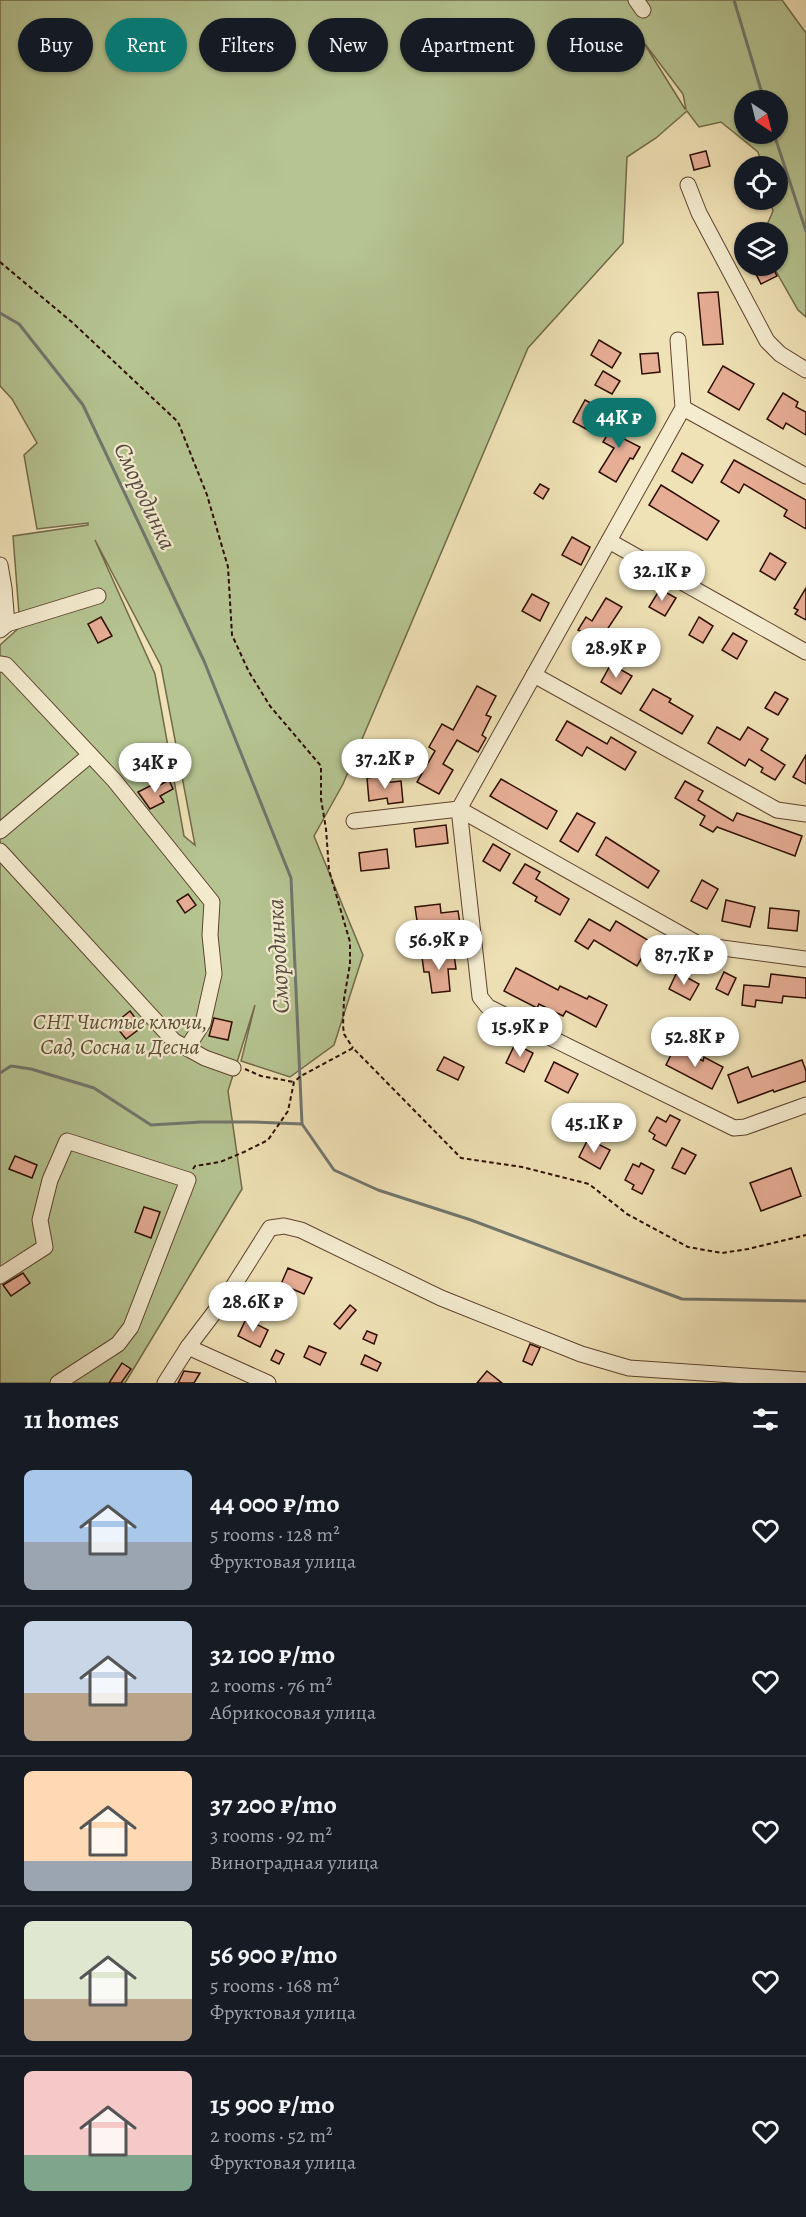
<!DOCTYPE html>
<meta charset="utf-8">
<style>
body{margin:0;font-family:Alegreya,serif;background:#242831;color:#f1f3f6;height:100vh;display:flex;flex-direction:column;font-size:22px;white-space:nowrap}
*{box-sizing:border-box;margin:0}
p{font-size:20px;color:#9ea1a6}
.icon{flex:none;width:33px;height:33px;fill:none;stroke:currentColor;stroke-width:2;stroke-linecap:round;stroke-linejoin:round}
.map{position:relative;height:1383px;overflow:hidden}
.drawer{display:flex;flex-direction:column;background:#171b24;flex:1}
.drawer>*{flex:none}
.top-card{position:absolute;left:18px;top:18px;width:771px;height:54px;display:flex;gap:12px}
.needle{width:39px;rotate:145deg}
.controls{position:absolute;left:734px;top:90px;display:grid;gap:12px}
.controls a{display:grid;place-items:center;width:54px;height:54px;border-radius:50%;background:#171b24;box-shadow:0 2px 4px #0004;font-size:30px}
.price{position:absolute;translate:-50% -51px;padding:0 14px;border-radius:21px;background:#fff;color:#222;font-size:20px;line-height:39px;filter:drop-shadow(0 2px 3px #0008)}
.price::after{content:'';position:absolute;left:50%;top:36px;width:18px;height:14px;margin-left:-9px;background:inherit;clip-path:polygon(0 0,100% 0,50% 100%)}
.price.selected{background:#0f766e;color:#fff}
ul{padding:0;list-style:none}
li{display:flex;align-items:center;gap:18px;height:150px;padding:0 24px}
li+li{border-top:2px solid #363941}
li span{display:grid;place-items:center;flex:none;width:168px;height:120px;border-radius:9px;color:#555}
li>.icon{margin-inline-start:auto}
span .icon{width:72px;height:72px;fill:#fffc;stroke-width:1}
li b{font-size:26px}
h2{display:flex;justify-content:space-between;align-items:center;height:72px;padding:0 24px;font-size:26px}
.tag{padding:0 21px;border-radius:27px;background:#171b24;box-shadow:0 2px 4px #0004;font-size:21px;line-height:54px}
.tag.selected{background:#0f766e;color:#fff}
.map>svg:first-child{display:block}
</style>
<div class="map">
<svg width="806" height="1383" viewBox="0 0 806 1383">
<rect width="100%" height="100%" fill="#efe2b6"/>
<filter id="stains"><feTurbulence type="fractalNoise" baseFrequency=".00333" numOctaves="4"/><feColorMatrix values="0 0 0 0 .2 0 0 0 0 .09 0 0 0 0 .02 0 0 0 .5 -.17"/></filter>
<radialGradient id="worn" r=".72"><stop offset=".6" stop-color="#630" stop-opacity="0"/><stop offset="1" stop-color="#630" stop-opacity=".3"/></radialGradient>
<path fill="#b5c491" stroke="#726949" stroke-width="1.5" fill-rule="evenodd" d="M 0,0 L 782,0 L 806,33 L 806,317 L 798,310 L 773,266 L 777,266 L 777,232 L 764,232 L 773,211 L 770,200 L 777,200 L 777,166 L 762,166 L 758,152 L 721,122 L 699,127 L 687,111 L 656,138 L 627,157 L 623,243 L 528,348 L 343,784 L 314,836 L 363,955 L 334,1045 L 290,1077 L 241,1061 L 255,1005 L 228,1091 L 242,1189 L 125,1383 L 0,1383 L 0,645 L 20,627 L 13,536 L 88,525 L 88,523 L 37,529 L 24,455 L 37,443 L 12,399 L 0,386 ZM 642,40 L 683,94 L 686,109 L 685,109 ZM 744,100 L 777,100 L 777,134 L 744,134 ZM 95,540 L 161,666 L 195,845 L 184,836 L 155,674 Z"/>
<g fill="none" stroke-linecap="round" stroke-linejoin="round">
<g stroke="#71766e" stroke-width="3">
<path d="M 734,0 L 764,100"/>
<path d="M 774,134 L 806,231"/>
<path d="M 0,313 L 19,324 L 83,405 L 204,661 L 291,878 L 302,1124 L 334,1170 L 378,1190 L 471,1220 L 682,1299 L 806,1301"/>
<path d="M 0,1073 L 11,1066 L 31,1069 L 94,1088 L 151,1125 L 201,1122 L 252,1122 L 302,1124"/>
</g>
</g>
<g fill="#e7ae96" stroke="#2e0e01" stroke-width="1.5">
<path d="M 706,151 L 710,166 L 694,170 L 690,155 Z"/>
<path d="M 752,266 L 772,266 L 777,276 L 761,284 Z"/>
<path d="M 718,292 L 723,344 L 703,345 L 698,293 Z"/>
<path d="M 599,340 L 621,353 L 612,368 L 591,355 Z"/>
<path d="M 658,353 L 660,372 L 642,374 L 640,354 Z"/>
<path d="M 723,366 L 754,384 L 739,410 L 708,392 Z"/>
<path d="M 603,371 L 620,381 L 612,394 L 595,385 Z"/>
<path d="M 783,393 L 798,402 L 796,407 L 806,412 L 806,435 L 786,423 L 783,429 L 767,419 Z"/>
<path d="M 585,400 L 602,409 L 590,431 L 573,422 Z"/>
<path d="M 619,415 L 633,423 L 624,439 L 640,447 L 633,459 L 630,458 L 616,482 L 599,472 L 614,448 L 603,442 Z"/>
<path d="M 682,453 L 703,465 L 692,483 L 672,471 Z"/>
<path d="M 734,460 L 806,500 L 806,529 L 784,516 L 787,510 L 744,484 L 739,493 L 721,482 Z"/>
<path d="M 540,484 L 549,489 L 543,499 L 534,493 Z"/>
<path d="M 661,485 L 719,521 L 707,540 L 649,505 Z"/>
<path d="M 572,537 L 590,547 L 581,565 L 562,555 Z"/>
<path d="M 770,553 L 786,563 L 775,580 L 760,571 Z"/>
<path d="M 806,588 L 806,620 L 795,614 L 798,610 L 794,608 Z"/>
<path d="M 660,589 L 676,598 L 665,616 L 649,607 Z"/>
<path d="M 532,594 L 549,603 L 540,621 L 522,611 Z"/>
<path d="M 606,598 L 622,607 L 599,642 L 578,630 L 586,617 L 592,621 Z"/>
<path d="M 101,617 L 112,636 L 98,643 L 88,624 Z"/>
<path d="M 699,617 L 713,626 L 703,643 L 689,635 Z"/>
<path d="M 733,633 L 747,641 L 737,659 L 722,650 Z"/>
<path d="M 611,664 L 632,676 L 621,694 L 601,682 Z"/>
<path d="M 477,686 L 496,696 L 486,715 L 491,717 L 482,735 L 486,738 L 478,752 L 457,740 L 443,764 L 453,770 L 439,794 L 417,782 L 435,751 L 429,747 L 442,724 L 453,730 Z"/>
<path d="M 653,689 L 671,699 L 669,702 L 693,716 L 682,734 L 640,710 Z"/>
<path d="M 775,692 L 788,699 L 778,715 L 765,708 Z"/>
<path d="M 567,721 L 607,744 L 611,737 L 636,752 L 625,770 L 587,747 L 582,756 L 556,740 Z"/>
<path d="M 717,727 L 740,740 L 748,727 L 768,739 L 761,750 L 785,765 L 775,780 L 761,772 L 763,768 L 749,759 L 745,766 L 708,743 Z"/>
<path d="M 806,755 L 806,784 L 793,777 Z"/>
<path d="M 382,776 L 383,783 L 401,781 L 403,802 L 388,804 L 387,798 L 369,801 L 367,778 Z"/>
<path d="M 501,779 L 557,811 L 547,829 L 490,796 Z"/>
<path d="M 169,780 L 173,789 L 160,796 L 164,802 L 150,809 L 138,792 L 156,783 L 158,786 Z"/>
<path d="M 685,781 L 703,791 L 698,800 L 733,821 L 737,813 L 802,836 L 795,856 L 717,827 L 713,832 L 700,825 L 705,816 L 675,798 Z"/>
<path d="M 577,813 L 595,823 L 578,852 L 560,841 Z"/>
<path d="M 446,825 L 448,843 L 416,847 L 414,829 Z"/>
<path d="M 606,837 L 659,871 L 648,888 L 596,855 Z"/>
<path d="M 493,844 L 510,854 L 500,871 L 483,861 Z"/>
<path d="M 387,849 L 389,868 L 361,871 L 359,853 Z"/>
<path d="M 525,864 L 540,872 L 536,879 L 569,899 L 560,915 L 535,901 L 537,897 L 513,883 Z"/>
<path d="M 702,880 L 718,889 L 707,909 L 691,901 Z"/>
<path d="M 188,894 L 196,905 L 185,913 L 177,901 Z"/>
<path d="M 726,900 L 755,907 L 750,927 L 722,921 Z"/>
<path d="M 440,904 L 441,913 L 458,911 L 461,930 L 443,932 L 444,938 L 420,941 L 415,907 Z"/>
<path d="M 770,908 L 799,911 L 797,931 L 768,928 Z"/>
<path d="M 589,919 L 610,931 L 616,921 L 651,942 L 637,966 L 594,940 L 588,949 L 575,941 Z"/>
<path d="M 454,954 L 456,969 L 448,969 L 450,991 L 432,993 L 429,972 L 424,972 L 422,957 Z"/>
<path d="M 516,968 L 558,990 L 560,986 L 587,999 L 589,996 L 607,1005 L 596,1027 L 566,1011 L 563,1016 L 539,1004 L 537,1008 L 504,991 Z"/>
<path d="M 677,972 L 699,984 L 690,1000 L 669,989 Z"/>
<path d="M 724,972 L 736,978 L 728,995 L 716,989 Z"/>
<path d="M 771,974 L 806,978 L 806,998 L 783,996 L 782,1003 L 756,1000 L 755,1007 L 742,1005 L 744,985 L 769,987 Z"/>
<path d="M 130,1011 L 142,1027 L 126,1039 L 114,1024 Z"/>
<path d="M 214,1018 L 232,1022 L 228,1040 L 209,1036 Z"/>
<path d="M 515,1044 L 533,1053 L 524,1072 L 506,1063 Z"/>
<path d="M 675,1047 L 703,1061 L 704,1057 L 723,1067 L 712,1089 L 666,1065 Z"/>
<path d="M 444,1057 L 464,1067 L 458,1080 L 437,1070 Z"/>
<path d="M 802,1060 L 806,1071 L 806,1081 L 774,1092 L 773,1090 L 738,1103 L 728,1075 L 748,1067 L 752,1077 Z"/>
<path d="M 554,1062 L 578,1074 L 568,1093 L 545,1081 Z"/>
<path d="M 670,1115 L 680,1120 L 666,1146 L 653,1139 L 655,1135 L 649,1131 L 657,1117 L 666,1122 Z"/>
<path d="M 588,1139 L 610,1150 L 600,1169 L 579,1157 Z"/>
<path d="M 682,1148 L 696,1155 L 685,1174 L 672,1168 Z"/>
<path d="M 15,1156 L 37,1165 L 32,1178 L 9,1169 Z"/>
<path d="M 641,1163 L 654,1170 L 642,1194 L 632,1189 L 634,1185 L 625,1180 L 633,1164 L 639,1167 Z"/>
<path d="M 791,1168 L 801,1196 L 761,1211 L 750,1183 Z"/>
<path d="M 144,1207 L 160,1212 L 151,1238 L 135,1232 Z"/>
<path d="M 288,1268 L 312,1278 L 304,1294 L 281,1284 Z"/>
<path d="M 23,1273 L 30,1283 L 11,1296 L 3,1285 Z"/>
<path d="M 350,1305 L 356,1310 L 340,1329 L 334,1324 Z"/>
<path d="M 246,1319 L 268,1330 L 260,1347 L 238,1336 Z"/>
<path d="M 367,1331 L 377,1335 L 374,1344 L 363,1339 Z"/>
<path d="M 530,1344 L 540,1348 L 532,1365 L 523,1361 Z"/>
<path d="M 309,1346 L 326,1353 L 320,1365 L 304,1357 Z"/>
<path d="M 276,1350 L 284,1354 L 279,1364 L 271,1360 Z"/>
<path d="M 365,1355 L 381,1363 L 377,1371 L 361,1364 Z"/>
<path d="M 122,1363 L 131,1369 L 121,1383 L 109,1383 Z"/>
<path d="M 184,1371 L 200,1373 L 194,1383 L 178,1383 Z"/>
<path d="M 487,1371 L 502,1383 L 477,1383 Z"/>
</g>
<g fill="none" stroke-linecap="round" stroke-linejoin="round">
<g stroke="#5e432e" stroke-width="17">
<g id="minor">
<path d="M 636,0 L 643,10"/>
<path d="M 688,185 L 699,213 L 767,341 L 780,354 L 806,370"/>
<path d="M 678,340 L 683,408 L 459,809 L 480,997 L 488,1007 L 734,1128 L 745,1127 L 806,1105"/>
<path d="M 683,408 L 806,476"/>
<path d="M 609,541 L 806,652"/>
<path d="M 0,565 L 4,588 L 7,624 L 0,630"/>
<path d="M 7,624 L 98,596"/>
<path d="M 0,664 L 6,665 L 114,780 L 212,902 L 210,935 L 214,974 L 203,1023 L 187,1048"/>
<path d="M 534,675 L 777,810 L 806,814"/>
<path d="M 354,821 L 459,809 L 700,945 L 806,959"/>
<path d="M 0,831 L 90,755"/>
<path d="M 0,851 L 174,1041 L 205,1058 L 233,1068"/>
<path d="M 0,1276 L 45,1247 L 40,1220 L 50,1180 L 67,1141 L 188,1180 L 131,1327 L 118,1344 L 58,1383"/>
<path d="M 188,1347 L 268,1383"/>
<path d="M 165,1383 L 188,1347 L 229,1293 L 270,1228 L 284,1226 L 301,1230 L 441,1298 L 581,1354 L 629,1368 L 806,1380"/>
</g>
</g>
<g stroke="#2e0e01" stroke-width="2" stroke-dasharray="4.5 3" stroke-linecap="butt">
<path d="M 0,262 L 73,323 L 178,422 L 207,495 L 228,567 L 232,635 L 249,672 L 270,706 L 321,766 L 321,799 L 326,829 L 329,870 L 350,942 L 350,964 L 344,999 L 343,1026 L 344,1034 L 353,1048"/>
<path d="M 245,1069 L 261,1076 L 294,1082"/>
<path d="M 193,1169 L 195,1166 L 220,1162 L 244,1152 L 268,1140 L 288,1111 L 294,1082 L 301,1076 L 353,1048 L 461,1158 L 522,1167 L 589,1184 L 627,1214 L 688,1247 L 722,1253 L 748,1249 L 806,1235"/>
</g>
<use href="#minor" stroke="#f5ecd0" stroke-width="15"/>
</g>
<g text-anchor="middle" stroke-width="4.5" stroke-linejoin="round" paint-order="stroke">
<g font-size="22" font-style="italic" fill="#5d4e33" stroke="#f5ecd0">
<text x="120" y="1029">СНТ Чистые ключи,<tspan x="120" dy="25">Сад, Сосна и Десна</tspan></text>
</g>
<g font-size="24" font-style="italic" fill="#554b41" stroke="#f5ecd0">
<text transform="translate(145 496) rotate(65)" y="8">Смородинка</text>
<text transform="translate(278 956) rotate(-93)" y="8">Смородинка</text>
</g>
</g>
<rect width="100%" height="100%" filter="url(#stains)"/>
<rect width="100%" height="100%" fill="url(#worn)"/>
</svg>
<div class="controls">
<a><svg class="needle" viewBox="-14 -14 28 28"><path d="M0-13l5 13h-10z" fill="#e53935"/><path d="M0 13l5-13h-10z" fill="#9ea1a6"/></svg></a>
<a><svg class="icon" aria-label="locate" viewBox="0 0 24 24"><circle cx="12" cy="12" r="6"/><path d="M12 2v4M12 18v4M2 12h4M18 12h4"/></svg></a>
<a><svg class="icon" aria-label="layers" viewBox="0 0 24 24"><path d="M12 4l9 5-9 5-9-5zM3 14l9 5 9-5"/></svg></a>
</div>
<b class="price selected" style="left:619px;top:449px">44K ₽</b>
<b class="price" style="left:662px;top:602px">32.1K ₽</b>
<b class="price" style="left:616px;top:679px">28.9K ₽</b>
<b class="price" style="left:385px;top:790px">37.2K ₽</b>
<b class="price" style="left:155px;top:794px">34K ₽</b>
<b class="price" style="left:439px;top:971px">56.9K ₽</b>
<b class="price" style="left:684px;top:986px">87.7K ₽</b>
<b class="price" style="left:520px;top:1058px">15.9K ₽</b>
<b class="price" style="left:695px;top:1068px">52.8K ₽</b>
<b class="price" style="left:594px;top:1154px">45.1K ₽</b>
<b class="price" style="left:253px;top:1333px">28.6K ₽</b>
<div class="top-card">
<a class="tag">Buy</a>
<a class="tag selected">Rent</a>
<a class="tag">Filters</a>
<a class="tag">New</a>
<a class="tag">Apartment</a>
<a class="tag">House</a>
</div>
</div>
<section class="drawer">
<h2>11 homes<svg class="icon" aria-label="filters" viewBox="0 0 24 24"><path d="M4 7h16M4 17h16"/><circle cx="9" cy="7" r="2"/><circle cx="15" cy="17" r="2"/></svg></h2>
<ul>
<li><span style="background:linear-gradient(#a9c7e8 60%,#9aa5b1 0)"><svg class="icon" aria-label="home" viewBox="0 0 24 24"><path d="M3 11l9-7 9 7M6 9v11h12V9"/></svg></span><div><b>44 000 ₽/mo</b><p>5 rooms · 128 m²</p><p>Фруктовая улица</p></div><svg class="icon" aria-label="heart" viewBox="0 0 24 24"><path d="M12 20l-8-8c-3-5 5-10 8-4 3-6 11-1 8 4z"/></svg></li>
<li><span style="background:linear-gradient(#c9d6e8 60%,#b9a48a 0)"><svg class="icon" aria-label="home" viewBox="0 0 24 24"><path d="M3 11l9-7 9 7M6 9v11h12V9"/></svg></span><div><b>32 100 ₽/mo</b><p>2 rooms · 76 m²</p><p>Абрикосовая улица</p></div><svg class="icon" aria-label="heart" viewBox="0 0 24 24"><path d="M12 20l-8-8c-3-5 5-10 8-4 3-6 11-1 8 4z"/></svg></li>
<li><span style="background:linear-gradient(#ffd9b3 75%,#9aa5b1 0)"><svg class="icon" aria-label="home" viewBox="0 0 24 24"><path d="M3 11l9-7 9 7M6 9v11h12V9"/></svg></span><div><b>37 200 ₽/mo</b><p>3 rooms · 92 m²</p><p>Виноградная улица</p></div><svg class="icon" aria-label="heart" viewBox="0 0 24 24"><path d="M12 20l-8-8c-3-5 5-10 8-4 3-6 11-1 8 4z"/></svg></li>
<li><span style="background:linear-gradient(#dfe7d0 65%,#b9a48a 0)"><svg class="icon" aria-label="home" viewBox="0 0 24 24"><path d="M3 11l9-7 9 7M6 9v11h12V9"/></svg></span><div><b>56 900 ₽/mo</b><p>5 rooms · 168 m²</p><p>Фруктовая улица</p></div><svg class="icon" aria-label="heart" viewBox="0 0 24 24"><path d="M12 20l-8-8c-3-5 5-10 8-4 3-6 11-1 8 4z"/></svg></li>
<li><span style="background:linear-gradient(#f6c9c9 70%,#7fa58c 0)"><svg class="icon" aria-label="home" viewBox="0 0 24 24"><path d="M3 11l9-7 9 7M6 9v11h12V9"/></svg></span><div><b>15 900 ₽/mo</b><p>2 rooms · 52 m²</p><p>Фруктовая улица</p></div><svg class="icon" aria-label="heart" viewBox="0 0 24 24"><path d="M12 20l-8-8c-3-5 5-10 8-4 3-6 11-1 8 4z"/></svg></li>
</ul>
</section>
